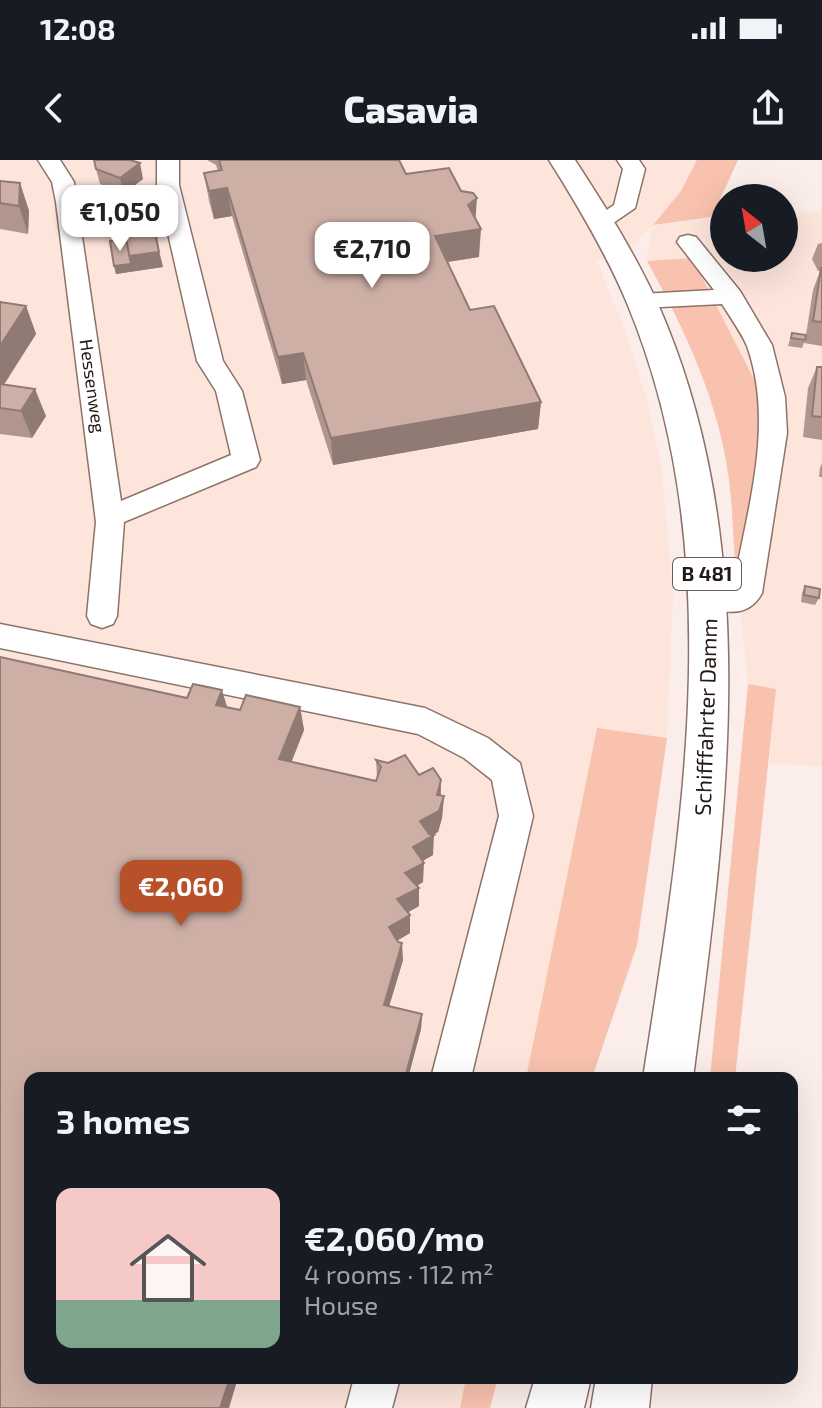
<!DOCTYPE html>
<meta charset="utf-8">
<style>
body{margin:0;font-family:"Exo 2",sans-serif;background:#242831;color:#f1f3f6;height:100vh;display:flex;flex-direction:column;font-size:30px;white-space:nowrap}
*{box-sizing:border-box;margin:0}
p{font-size:26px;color:#9ea1a6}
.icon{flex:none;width:44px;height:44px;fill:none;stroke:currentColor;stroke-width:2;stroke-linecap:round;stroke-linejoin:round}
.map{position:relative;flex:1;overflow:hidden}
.details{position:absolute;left:24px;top:912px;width:774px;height:312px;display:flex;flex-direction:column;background:#171b24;border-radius:16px;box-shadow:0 8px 32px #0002}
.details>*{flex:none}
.needle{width:52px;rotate:329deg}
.buttons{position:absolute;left:710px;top:24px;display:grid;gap:16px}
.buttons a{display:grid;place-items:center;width:88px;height:88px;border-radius:50%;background:#171b24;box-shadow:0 8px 32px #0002;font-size:40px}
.price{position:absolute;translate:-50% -68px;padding:0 18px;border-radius:16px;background:#fff;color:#222;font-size:26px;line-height:52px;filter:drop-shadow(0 2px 4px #0008)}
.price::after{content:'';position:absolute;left:50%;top:48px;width:24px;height:18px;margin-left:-12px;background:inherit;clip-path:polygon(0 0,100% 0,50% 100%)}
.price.on{background:#b8512a;color:#fff}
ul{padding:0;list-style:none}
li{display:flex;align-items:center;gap:24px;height:200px;padding:0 32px}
li span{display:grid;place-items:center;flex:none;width:224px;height:160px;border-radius:16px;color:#555}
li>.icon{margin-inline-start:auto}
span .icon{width:96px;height:96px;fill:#fffc;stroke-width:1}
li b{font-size:34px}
h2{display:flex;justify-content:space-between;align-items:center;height:96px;padding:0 32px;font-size:34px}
.status{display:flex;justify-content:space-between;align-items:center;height:56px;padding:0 40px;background:#171b24;direction:ltr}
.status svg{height:22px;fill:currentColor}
header{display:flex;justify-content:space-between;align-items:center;height:104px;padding:0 32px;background:#171b24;font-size:36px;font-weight:800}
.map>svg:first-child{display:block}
</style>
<div class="status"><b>12:08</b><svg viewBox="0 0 49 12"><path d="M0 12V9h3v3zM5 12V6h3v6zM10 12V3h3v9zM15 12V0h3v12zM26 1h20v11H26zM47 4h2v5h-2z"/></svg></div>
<header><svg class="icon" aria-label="back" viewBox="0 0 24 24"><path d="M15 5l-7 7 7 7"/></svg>Casavia<svg class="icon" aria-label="share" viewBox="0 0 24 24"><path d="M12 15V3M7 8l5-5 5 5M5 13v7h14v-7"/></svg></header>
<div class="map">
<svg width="822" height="1248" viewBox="0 0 822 1248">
<rect width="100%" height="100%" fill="#fbeeea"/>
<path fill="#fde5dc" d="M 0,0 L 697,0 L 681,31 L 654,65 L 724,56 L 724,98 L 784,98 L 784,53 L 822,51 L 822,606 L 769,604 L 776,530 L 748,524 L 736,413 L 773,379 L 693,98 L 647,101 L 652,66 L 624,96 L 597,101 L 624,168 L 647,240 L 662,309 L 673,436 L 667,578 L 597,569 L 526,918 L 30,918 L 30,1218 L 466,1218 L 460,1248 L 0,1248 Z"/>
<g fill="#f8c2af">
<path d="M 697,0 L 738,0 L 712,57 L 653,65 L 681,31 Z"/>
<path d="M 692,98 L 756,223 L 773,379 L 736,413 C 733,383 733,351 729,320 C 719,242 685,170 647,101 Z"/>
<path d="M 748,524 L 776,529 L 735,918 L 710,918 Z"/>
<path d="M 597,568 L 667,578 L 637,785 L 592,918 L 526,918 Z"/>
<path d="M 466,1218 L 498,1218 L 490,1248 L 460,1248 Z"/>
</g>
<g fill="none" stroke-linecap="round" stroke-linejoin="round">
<g stroke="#8d7268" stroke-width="3">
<g id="minor">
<path d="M 38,0 L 60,0 L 74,22 L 121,341 L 231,295 L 216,231 L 197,201 L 157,25 L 157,0 L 179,0 L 179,25 L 223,201 L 242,231 L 260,300 L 256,307 L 124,362 L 117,456 L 113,464 L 102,468 L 91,464 L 87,456 L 96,362 L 56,42 L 52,22 Z"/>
<path d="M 617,0 L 639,0 L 645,9 L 635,48 L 609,66 L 593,66 L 590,61 L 614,45 L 623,9 Z"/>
<path d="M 688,75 L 696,77 L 740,131 L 772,185 L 785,237 L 787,273 L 762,433 C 748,459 723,453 698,445 L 694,437 L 698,429 L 709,426 L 733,428 C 747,350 775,264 747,186 C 741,172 730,157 722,144 L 641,148 L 632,146 L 629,141 L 632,136 L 641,134 L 714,130 L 677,82 L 680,77 Z"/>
<path d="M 0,464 L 425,548 L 488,578 L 520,603 L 533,656 L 471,918 L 431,918 L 499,656 L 492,620 L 464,598 L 418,574 L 0,488 Z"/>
<path d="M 354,1218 L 400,1218 L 392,1248 L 346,1248 Z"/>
</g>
</g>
<g stroke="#8d7268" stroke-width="3">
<g id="major">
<path d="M 549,0 L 575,0 C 605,46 634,92 657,142 C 766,387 726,661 693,918 L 643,918 C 683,663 730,391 627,143 C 606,93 578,46 549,0 Z"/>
<path d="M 535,1218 L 591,1218 L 584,1248 L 526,1248 Z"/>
<path d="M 596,1218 L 652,1218 L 649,1248 L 591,1248 Z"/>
</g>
</g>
<use href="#minor" fill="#fff" fill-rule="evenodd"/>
<use href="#major" fill="#fff" fill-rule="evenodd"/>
</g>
<g fill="#b0968e">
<path d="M 207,0 L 399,0 L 406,14 L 476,59 L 479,97 L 447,102 L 470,150 L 541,242 L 538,269 L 333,305 L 306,220 L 282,224 L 232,56 L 214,59 L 209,41 L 204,13 L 218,11 L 216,5 Z"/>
<path d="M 96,9 L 143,19 L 131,28 L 144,26 L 163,107 L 116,114 L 114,106 L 126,79 L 117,80 L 131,45 L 128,30 L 124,33 L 100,24 Z"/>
<path d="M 0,21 L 20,23 L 29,51 L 28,74 L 0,69 Z"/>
<path d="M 822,83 L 822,186 L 804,183 L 805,180 L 802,188 L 788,186 L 792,173 L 806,175 L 813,130 L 820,111 L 818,111 L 812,99 L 818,84 Z"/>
<path d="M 0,142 L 26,146 L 36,174 L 4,225 L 46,256 L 32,278 L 0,274 Z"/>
<path d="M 817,207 L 822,207 L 822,280 L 803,277 L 808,228 Z"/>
<path d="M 822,303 L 822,317 L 819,317 L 820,308 Z"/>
<path d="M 805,426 L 819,438 L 815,445 L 801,442 L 802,433 Z"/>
<path d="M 227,547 L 240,550 L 300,547 L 304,570 L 291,602 L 376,621 L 377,618 L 376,600 L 419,615 L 441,620 L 441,636 L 444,636 L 442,658 L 438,672 L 433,675 L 433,695 L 423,701 L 423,722 L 417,726 L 419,746 L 408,752 L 410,773 L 398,780 L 403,800 L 389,846 L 422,854 L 421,869 L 408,918 L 30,918 Z"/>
</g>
<g fill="#907a74">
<path d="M 140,3 L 143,19 L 124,33 L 120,18 Z"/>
<path d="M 20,23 L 29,51 L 28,74 L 19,46 Z"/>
<path d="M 227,28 L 232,56 L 214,59 L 209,31 Z"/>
<path d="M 477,38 L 475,66 L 481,69 L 479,97 L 434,104 L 435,76 Z"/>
<path d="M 152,59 L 155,74 L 117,80 L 113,64 Z"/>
<path d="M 159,92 L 163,107 L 116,114 L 114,106 L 129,96 Z"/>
<path d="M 26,146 L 36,174 L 0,230 L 0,186 Z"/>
<path d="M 303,193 L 306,220 L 282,224 L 278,197 Z"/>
<path d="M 35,229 L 46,256 L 32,278 L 21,251 Z"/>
<path d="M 541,242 L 538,269 L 333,305 L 331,278 Z"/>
<path d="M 222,530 L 229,553 L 216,545 Z"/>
<path d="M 300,547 L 304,570 L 284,621 L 279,599 Z"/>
<path d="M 441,620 L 440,642 L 444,636 L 442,658 L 438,672 L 420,682 L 420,661 L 437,635 Z"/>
<path d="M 434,675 L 433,695 L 413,706 L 413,687 Z"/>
<path d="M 424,703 L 423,722 L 406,732 L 405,713 Z"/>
<path d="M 419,728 L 419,746 L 398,758 L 397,739 Z"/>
<path d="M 410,755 L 410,773 L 390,785 L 389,767 Z"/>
<path d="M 402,783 L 403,800 L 385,860 L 384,845 Z"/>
<path d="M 422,854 L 421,869 L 408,918 L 405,918 Z"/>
<path d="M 230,1218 L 238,1218 L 229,1248 L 220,1248 Z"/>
</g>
<g fill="#cdafa5" stroke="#907a74" stroke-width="2">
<path d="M 94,0 L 130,0 L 140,3 L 120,18 L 96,9 Z"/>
<path d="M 219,0 L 399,0 L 406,14 L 449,8 L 461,31 L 473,33 L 477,38 L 468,45 L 481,69 L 435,76 L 470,150 L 494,146 L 541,242 L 331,278 L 303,193 L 278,197 L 227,28 L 209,31 L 204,13 L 222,10 Z"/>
<path d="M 0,21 L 20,23 L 19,46 L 0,43 Z"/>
<path d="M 144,26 L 148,42 L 131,44 L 128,28 Z"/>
<path d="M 148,43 L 152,59 L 113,64 L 110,48 Z"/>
<path d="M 154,67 L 159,92 L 129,96 L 124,72 Z"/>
<path d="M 126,79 L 131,104 L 114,106 L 110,81 Z"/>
<path d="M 821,108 L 822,108 L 822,162 L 813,161 Z"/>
<path d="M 0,142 L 26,146 L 0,186 Z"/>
<path d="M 792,173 L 806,175 L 805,180 L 791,178 Z"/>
<path d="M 817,207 L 822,207 L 822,257 L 812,256 Z"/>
<path d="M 0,224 L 35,229 L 21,251 L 0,248 Z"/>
<path d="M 805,426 L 820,429 L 819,438 L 804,435 Z"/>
<path d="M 0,497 L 187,538 L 193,524 L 222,530 L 216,545 L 240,550 L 246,535 L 300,547 L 279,599 L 376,621 L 381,607 L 376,600 L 388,603 L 405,595 L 419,615 L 433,608 L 441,620 L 437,635 L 444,636 L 439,651 L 420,661 L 429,674 L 434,675 L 413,687 L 424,703 L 405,713 L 419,728 L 397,739 L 410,755 L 389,767 L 398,782 L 402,783 L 384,845 L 422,854 L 405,918 L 30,918 L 30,1218 L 230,1218 L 220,1248 L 0,1248 Z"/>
</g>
<g text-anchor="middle" stroke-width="6" stroke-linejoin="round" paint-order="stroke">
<g font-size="18" fill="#231915" stroke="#fff">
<text transform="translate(92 226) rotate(82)" y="6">Hessenweg</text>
</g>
<rect fill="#fff" stroke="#655e5b" stroke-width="2" x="673" y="398" width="68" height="32" rx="6"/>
<g font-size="20" font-weight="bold" fill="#231915">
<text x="707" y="421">B 481</text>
</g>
<g font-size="22" fill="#231915" stroke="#fff">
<text transform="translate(706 557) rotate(-88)" y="8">Schifffahrter Damm</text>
</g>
</g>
</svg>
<div class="buttons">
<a><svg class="needle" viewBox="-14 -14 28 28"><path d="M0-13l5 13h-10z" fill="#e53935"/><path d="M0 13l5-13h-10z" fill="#9ea1a6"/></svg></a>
</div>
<b class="price" style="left:120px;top:93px">€1,050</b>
<b class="price" style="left:372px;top:130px">€2,710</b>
<b class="price on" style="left:181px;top:768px">€2,060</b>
<section class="details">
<h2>3 homes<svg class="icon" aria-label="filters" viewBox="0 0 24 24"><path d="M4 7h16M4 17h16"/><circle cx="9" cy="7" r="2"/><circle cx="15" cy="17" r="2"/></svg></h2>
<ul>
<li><span style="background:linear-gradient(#f6c9c9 70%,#7fa58c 0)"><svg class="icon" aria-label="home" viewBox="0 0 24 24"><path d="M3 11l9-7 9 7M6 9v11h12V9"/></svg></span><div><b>€2,060/mo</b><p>4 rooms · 112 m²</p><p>House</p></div></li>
</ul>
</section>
</div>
